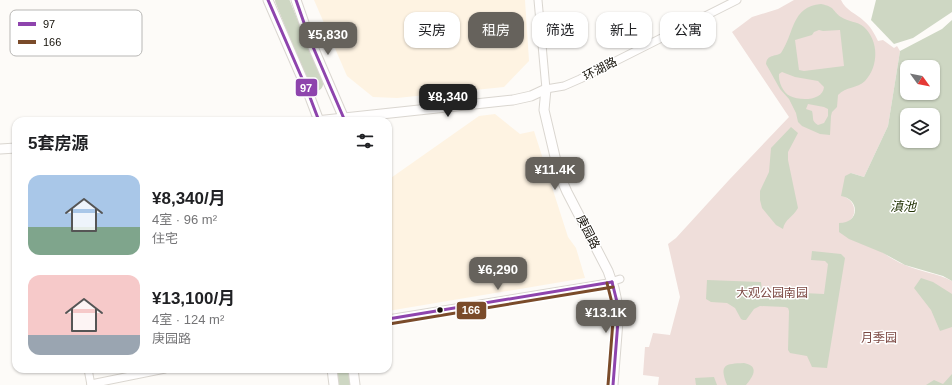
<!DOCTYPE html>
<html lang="zh">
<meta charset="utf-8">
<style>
body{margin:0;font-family:Helvetica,"Noto Sans SC",sans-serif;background:#f6f6f6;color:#202124;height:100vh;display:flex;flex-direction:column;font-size:15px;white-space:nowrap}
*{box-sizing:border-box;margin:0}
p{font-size:13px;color:#757577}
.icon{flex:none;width:22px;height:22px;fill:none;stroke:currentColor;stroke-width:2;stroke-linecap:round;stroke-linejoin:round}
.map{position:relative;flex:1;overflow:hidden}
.details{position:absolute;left:12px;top:117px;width:380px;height:256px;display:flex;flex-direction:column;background:#fff;border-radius:12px;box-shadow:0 1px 3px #0004}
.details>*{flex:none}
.hud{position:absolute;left:404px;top:12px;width:380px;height:36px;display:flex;gap:8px}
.needle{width:26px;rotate:123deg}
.fabs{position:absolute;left:900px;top:60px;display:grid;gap:8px}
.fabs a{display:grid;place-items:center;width:40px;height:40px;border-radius:8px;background:#fff;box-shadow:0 1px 3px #0004;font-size:20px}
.price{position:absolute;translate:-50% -34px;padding:0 9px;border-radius:8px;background:#66625c;color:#fff;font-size:13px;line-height:26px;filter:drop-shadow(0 1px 2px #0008)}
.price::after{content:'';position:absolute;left:50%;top:24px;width:12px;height:9px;margin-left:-6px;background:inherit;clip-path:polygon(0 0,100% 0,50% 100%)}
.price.current{background:#222;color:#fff}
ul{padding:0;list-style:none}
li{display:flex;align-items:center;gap:12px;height:100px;padding:0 16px}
li span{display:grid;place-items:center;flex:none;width:112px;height:80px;border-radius:12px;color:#555}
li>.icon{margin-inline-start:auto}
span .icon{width:48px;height:48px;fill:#fffc;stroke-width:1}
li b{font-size:17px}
h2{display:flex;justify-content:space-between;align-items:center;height:48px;padding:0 16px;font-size:17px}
.chip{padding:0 14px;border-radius:12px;background:#fff;box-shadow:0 1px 3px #0004;font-size:14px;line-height:36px}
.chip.current{background:#66625c;color:#fff}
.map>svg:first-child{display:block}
</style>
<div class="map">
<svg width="952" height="385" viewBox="0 0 952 385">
<rect width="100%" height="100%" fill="#fdfbf8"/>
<g fill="#fef3e2">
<path d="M 314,0 L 525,0 L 529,61 L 504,87 L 397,98 L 373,97 L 347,76 Z"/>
<path d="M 495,114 L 520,134 L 534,131 L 568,237 L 576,248 L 585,278 L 388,311 L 388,180 L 479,116 Z"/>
</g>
<path fill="#efdeda" d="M 794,0 L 841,0 C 846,11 856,13 864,21 C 871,27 874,33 878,41 L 883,40 L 894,48 L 897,46 L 900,51 L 888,126 L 864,177 L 851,173 L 845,197 C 856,202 858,216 847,223 C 865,238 883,256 905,265 C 920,272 937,273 952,281 L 952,385 L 658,385 L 659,377 L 643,375 L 645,347 L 649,347 L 653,333 L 670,335 L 680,297 L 668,244 L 676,238 L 729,180 L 789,117 L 732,32 L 752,17 L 778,9 Z"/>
<g fill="#ced7c3" fill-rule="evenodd">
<path d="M 876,0 L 952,0 L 952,12 L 913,38 L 894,44 L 871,20 Z"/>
<path d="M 821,4 C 836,7 832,11 841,17 C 848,22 857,21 864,27 C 879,41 879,66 865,81 C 857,89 846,86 838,95 L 837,107 L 832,112 L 831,116 L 830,135 L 820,134 L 802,126 L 798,122 L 796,113 L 789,99 L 780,89 L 766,64 C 767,54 775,57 781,53 C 795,32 791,7 821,4 ZM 819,30 L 823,31 L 840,30 L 844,66 L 804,71 L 799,70 L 795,40 L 812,35 L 814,32 ZM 782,72 L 795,77 L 818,81 L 824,87 C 823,101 800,101 790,96 C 783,93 778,81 779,74 ZM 808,104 L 824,107 L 828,109 L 828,116 L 824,123 L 818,125 C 811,121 814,118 812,111 L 806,109 Z"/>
<path d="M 952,20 L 952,281 L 943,276 L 905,265 L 883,253 L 849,239 L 839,232 L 839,223 C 860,223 860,199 841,196 L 845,176 L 851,173 L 864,177 L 888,126 L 900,51 L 942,29 ZM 907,67 L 933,67 L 933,93 L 907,93 ZM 907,115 L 933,115 L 933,141 L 907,141 Z"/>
<path d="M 791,127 L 798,133 L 788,152 L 788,160 L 798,208 C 793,217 785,219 783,229 L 776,225 L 762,208 L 760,200 L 760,191 L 769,172 L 771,148 Z"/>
<path d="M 812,251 L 841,254 L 845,258 L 827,368 L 812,367 L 807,356 L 790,353 L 788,350 L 789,311 L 788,308 L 785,307 L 760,306 L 754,309 L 746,320 L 743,320 L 741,319 L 735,308 L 727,303 L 711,302 L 706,299 L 707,280 L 761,282 L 762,291 L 824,294 L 828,264 L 825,261 L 811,260 Z"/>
<path d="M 921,278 L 933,282 L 952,294 L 952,327 L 940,331 L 931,310 L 914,288 Z"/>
<path d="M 744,363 C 760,366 753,377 746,385 L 727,385 C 719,364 725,364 744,363 Z"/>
<path d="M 952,374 L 952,385 L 926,385 L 934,380 L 943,384 Z"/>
<path d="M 714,377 L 717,385 L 696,385 L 695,378 Z"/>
</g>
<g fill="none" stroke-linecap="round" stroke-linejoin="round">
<g stroke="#ced7c3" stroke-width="14">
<path d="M 282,0 L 316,84"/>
<path d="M 342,369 L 344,385"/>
</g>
<g stroke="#dad6d0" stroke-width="9">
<g id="street">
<path d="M 538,0 L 546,89 L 564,86 L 580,79 L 737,0"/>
<path d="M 388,319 L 608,283 L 620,279"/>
<path d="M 88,369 L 91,385"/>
<path d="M 91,384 L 165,369"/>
</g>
</g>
<g stroke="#dad6d0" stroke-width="11">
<g id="secondary">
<path d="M 268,0 L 308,92 L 319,121"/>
<path d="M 296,0 L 310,40 L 345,121"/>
<path d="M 316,121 L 513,100 L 531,96 L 546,89 L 544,110 L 556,161 L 560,176 L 567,192 L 608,271 L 614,288 L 617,302 L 618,321 L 613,385"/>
<path d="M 0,149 L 16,148"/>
<path d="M 332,369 L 334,385"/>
<path d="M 353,369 L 355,385"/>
</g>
</g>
<use href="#street" stroke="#fffefe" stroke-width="7"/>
<use href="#secondary" stroke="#fffefe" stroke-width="9"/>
<g stroke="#fff" stroke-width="6">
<g id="bus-1">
<path d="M 268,0 L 308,92 L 319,121"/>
<path d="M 296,0 L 310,40 L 345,121"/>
<path d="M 612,282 L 617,302 L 618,321 L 613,385"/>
<path d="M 388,319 L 612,282"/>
</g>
</g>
<g stroke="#fff" stroke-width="6">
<g id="bus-2">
<path d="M 607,283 L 612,303 L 613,321 L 608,385"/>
<path d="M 389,324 L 613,287"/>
</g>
</g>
<use href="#bus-1" stroke="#8e44ad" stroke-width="3"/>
<use href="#bus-2" stroke="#7a4b2a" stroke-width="3"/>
</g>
<circle fill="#141008" stroke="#fff" stroke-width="1.5" cx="440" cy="310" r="3.5"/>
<g text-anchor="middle" stroke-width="3" stroke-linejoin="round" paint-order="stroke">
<g font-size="12" fill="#141008" stroke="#fff">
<text transform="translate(600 69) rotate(-27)" y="4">环湖路</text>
<text transform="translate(588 232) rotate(63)" y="4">庚园路</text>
</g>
<g font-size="12" fill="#7b4842" stroke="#fff">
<text x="772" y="297">大观公园南园</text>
<text x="879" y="342">月季园</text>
</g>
<g font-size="13" font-style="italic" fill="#233406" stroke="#fff">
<text x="903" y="211">滇池</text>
</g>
</g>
<rect x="10" y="10" width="132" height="46" rx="6" fill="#fff" stroke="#b8b7b5" stroke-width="1"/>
<rect x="18" y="22" width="18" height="4" fill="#8e44ad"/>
<rect x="18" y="40" width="18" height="4" fill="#7a4b2a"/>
<g font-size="11" fill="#141008">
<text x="43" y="28">97</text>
<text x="43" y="46">166</text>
</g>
<g stroke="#fff" stroke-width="1.5">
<rect x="295" y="78" width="23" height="19" rx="4" fill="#8e44ad"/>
<rect x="456" y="301" width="31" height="19" rx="4" fill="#7a4b2a"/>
</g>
<g font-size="11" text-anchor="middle" font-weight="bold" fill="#fff">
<text x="306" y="92">97</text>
<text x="471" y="314">166</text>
</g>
</svg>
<div class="fabs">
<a><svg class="needle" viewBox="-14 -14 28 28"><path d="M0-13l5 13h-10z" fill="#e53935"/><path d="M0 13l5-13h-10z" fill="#757577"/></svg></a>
<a><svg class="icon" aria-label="layers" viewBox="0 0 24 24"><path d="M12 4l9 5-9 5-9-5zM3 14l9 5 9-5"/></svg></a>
</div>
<b class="price" style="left:328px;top:56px">¥5,830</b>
<b class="price current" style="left:448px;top:118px">¥8,340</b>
<b class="price" style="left:555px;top:191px">¥11.4K</b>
<b class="price" style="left:498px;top:291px">¥6,290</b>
<b class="price" style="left:606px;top:334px">¥13.1K</b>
<div class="hud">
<a class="chip">买房</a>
<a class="chip current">租房</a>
<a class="chip">筛选</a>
<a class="chip">新上</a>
<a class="chip">公寓</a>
</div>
<section class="details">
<h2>5套房源<svg class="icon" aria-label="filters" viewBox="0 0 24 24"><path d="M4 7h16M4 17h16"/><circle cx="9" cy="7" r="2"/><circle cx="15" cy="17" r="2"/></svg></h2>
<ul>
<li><span style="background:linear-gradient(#a9c7e8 65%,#7fa58c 0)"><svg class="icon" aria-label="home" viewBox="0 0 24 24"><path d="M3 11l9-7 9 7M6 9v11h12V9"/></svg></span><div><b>¥8,340/月</b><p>4室 · 96 m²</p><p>住宅</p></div></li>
<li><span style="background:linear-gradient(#f6c9c9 75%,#9aa5b1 0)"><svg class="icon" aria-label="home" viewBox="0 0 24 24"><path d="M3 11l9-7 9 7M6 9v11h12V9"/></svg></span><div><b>¥13,100/月</b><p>4室 · 124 m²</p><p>庚园路</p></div></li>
</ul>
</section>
</div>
